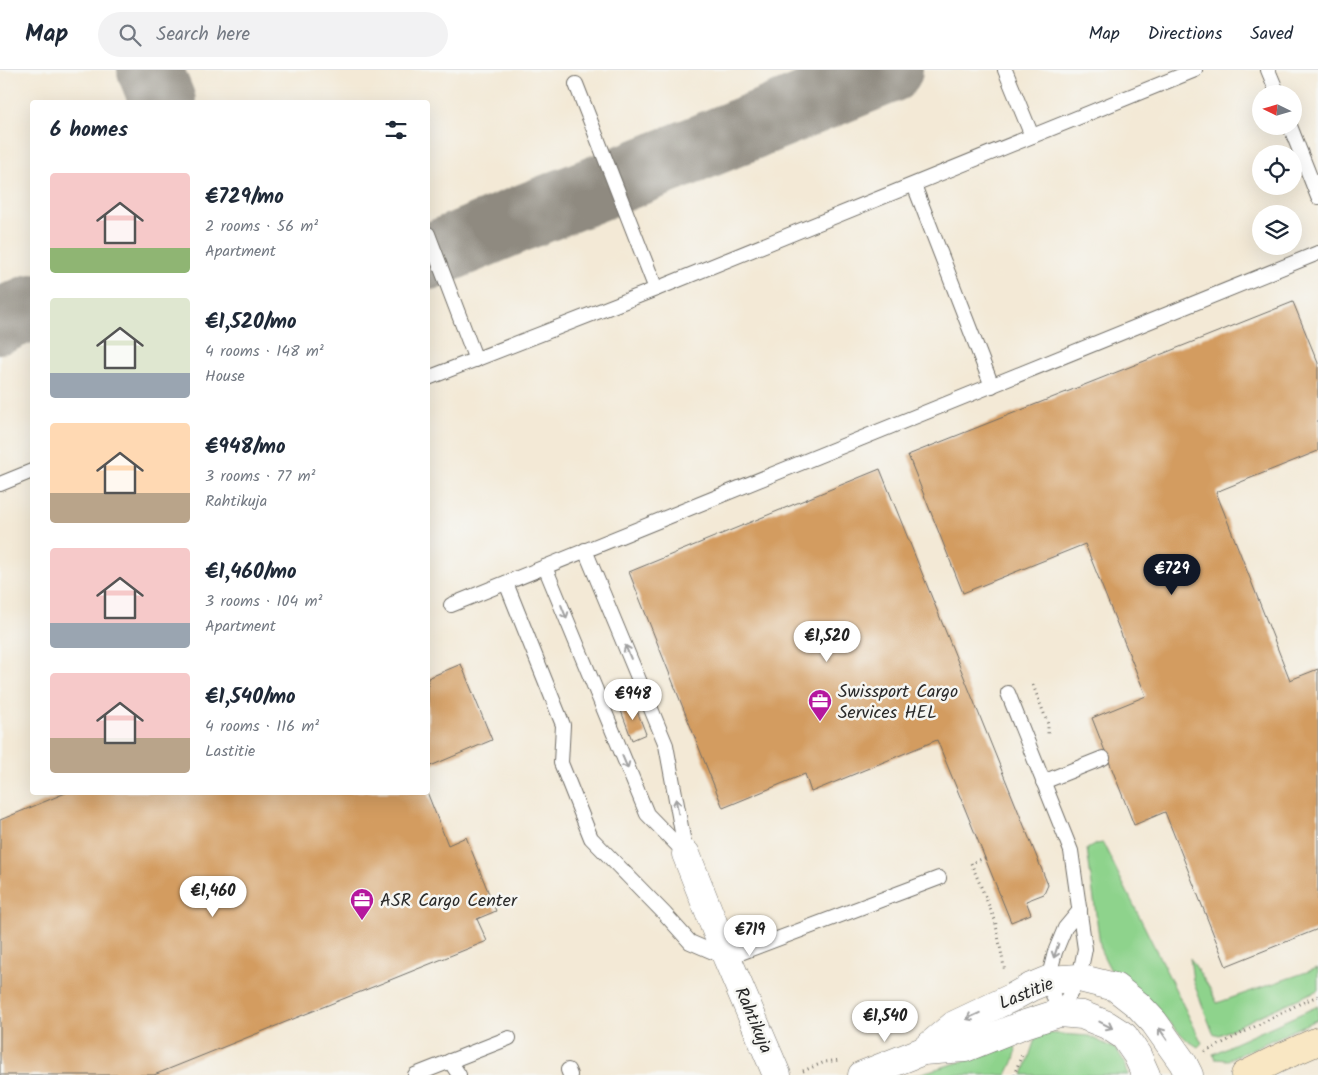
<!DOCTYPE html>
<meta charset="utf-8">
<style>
body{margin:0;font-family:Kalam,sans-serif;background:#f2f2f3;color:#1f2937;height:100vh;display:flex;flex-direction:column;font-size:19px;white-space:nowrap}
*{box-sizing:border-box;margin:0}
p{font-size:16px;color:#747a83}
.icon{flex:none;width:28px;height:28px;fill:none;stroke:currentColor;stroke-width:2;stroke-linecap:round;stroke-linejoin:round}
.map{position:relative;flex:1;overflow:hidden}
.sheet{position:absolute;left:30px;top:30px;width:400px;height:695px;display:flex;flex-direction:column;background:#fff;border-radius:5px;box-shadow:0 5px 20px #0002}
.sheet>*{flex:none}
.needle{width:32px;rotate:275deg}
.buttons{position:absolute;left:1252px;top:15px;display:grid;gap:10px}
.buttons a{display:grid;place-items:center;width:50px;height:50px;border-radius:50%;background:#fff;box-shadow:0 5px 20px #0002;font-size:25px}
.price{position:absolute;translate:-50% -42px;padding:0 11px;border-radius:18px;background:#fff;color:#222;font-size:16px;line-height:32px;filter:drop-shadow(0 1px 2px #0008)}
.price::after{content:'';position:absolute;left:50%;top:30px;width:15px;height:11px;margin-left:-8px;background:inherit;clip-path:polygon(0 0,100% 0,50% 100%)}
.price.on{background:#111827;color:#fff}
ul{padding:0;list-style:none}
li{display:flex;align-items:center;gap:15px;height:125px;padding:0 20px}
li span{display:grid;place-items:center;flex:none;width:140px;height:100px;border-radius:5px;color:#555}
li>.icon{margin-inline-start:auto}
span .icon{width:60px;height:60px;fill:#fffc;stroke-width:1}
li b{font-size:21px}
h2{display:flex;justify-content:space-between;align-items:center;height:60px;padding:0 20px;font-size:21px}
header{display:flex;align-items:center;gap:30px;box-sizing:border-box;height:70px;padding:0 25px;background:#fff;border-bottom:1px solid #e0e1e3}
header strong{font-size:24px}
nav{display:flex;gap:28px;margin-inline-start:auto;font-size:18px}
.search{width:350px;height:45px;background:#f2f2f3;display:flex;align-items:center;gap:12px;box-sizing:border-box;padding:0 18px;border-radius:28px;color:#747a83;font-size:19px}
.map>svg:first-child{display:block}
</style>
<header>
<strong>Map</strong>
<div class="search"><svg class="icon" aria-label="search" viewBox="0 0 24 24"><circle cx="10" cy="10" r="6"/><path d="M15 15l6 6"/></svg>Search here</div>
<nav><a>Map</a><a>Directions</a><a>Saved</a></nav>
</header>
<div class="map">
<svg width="1318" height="1005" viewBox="0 0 1318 1005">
<rect width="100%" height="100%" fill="#f6f6f2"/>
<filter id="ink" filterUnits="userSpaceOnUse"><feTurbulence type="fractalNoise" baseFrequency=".02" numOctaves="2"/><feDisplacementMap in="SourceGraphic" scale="10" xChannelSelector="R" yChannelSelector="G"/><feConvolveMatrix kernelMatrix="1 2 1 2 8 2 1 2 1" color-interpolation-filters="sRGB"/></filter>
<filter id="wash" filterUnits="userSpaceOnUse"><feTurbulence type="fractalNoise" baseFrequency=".0096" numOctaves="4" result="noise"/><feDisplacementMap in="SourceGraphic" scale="20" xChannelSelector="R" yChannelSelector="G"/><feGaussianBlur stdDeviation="1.12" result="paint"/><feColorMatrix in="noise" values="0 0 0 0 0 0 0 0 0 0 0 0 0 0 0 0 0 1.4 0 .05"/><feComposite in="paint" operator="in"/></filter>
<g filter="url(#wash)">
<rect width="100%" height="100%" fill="#f3e9d6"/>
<g fill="#8ed38c" stroke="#5c7f5c">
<path d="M 1103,773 L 1202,973 L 1198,977 L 1187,970 L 1153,937 L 1115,908 L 1107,893 L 1101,881 L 1087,779 L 1096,774 Z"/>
<path d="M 1190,888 L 1209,917 L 1217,933 L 1318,898 L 1318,920 L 1259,946 L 1219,965 L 1213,963 L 1193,911 Z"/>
<path d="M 1318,936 L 1318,949 L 1228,990 L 1215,989 L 1213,984 L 1233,974 Z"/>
<path d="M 1045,963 L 1089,966 L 1117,980 L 1125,993 L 1128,1005 L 1023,1005 L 1035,969 L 1039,965 Z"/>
<path d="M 1015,976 C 1018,985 1011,996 1007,1005 L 915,1005 Z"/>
</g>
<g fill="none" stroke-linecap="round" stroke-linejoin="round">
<g stroke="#8f8a80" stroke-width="66">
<path d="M 150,0 L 163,32"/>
<path d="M 428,187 L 527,146 L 692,81 L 890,0"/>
<path d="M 0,251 L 32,237"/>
</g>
</g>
<g id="blocks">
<g fill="#d39c61">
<path d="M 1293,232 L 1318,293 L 1318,381 L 1216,422 L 1290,610 L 1318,599 L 1318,859 L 1226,896 L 1165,742 L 1134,755 L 1092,648 L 1146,626 L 1085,474 L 963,523 L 908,385 Z"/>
<path d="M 880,399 L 1048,815 L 1044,824 L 1026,831 L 1031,844 L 1011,852 L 937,670 L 811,722 L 805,704 L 723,738 L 629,502 Z"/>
<path d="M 461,594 L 492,670 L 428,697 L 428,608 Z"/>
<path d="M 634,633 L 646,664 L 632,670 L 620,638 Z"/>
<path d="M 68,722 L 427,722 L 448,775 L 466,767 L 496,841 L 477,849 L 487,871 L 154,1005 L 0,1005 L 0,750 Z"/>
</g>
</g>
</g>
<g filter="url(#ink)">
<use href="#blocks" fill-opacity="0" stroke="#716e67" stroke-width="1"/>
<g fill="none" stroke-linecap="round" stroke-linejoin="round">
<g stroke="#716e67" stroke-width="16">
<g id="lane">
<path d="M 1005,0 L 1032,66"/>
<path d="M 1268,0 L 1278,24"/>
<path d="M 576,14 L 656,219"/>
<path d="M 1290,56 L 1318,127"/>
<path d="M 914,115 L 992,316"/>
<path d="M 428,164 L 476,290"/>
<path d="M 428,308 L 656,219 L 1195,0"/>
<path d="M 0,414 L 32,401"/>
<path d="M 585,480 L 666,675 L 686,784"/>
<path d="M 545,497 L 647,744 L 686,784"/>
<path d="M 506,513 L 563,655 L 561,693 L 591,768 L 665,844 L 690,872 L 727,888 L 939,808"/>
<path d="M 451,535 L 1318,183"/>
<path d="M 1008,623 L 1071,781 L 1085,879 L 1079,908 L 1059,943"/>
<path d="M 1043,712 L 1103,688"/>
<path d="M 1059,943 L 1048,910 L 1055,882 L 1065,858 L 1080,840"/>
<path d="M 450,991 L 459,1005"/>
<path d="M 568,1000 L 570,1005"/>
<path d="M 415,1005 L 509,968"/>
</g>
</g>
<g stroke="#716e67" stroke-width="29">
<g id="street">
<path d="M 686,784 L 727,888 L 777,1005"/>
<path d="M 923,981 L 954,955 L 1011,928 L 1031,917 L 1048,910 L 1079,908 L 1115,917 L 1138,935 L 1154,952 L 1183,993 L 1189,1005"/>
<path d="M 862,1005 L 923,981 L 965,978 L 1022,955 L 1059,943 L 1082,945 L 1107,955 L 1124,966 L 1137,985 L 1146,1005"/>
</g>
</g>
<g stroke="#716e67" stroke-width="29">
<path id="secondary" d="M 1245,1005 L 1277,989 L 1318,971"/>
</g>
<g stroke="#716e67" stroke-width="3" stroke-dasharray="1 4" stroke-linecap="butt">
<path d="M 1033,615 L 1048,654 L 1048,667"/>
<path d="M 985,788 L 971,793 L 995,850 L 1005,902"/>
<path d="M 1205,982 L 1301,933 L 1318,926"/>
<path d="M 803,1001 L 825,992 L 840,990"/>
<path d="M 1014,1005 L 1023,982"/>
</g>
<use href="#lane" stroke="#fff" stroke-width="14"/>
<use href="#street" stroke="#fff" stroke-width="28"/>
<use href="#secondary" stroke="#f9e7c3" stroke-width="28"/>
</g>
<defs><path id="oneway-shaft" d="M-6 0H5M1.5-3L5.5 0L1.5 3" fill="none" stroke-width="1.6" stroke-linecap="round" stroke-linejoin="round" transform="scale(1.25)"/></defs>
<g stroke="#a0a0a0">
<use href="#oneway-shaft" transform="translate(564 542) rotate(68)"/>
<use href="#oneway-shaft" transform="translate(628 582) rotate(-113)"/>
<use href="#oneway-shaft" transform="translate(625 692) rotate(67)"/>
<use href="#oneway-shaft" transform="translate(677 736) rotate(-100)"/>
<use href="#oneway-shaft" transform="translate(1056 881) rotate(108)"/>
<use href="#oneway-shaft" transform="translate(973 946) rotate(155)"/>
<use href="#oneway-shaft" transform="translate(1106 955) rotate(27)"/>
<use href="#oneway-shaft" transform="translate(1163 964) rotate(-125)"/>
</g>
</g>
<defs>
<g id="office-pin" transform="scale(1.25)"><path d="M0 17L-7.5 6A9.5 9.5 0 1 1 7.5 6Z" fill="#b5179e" stroke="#f6f6f2"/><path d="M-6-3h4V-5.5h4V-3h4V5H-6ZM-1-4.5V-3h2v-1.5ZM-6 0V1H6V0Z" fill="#fff"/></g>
</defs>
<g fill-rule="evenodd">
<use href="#office-pin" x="820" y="631"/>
<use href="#office-pin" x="362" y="830"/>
</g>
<g text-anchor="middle" stroke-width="5" stroke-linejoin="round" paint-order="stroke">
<g font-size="18" fill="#2b2b2b" stroke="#f6f6f2" text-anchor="start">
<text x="838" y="627">Swissport Cargo<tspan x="838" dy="21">Services HEL</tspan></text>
<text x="380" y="836">ASR Cargo Center</text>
</g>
<g font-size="18" fill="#2b2b2b" stroke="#f6f6f2">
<text transform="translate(1026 923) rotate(-22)" y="6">Lastitie</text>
<text transform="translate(754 950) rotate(67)" y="6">Rahtikuja</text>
</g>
</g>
</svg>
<div class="buttons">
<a><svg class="needle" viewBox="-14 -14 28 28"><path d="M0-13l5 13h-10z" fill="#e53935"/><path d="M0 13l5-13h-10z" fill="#747a83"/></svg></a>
<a><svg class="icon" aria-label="locate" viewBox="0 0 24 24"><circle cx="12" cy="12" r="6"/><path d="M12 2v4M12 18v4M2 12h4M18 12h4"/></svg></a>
<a><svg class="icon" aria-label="layers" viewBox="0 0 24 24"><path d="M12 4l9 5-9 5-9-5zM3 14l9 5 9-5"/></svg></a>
</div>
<b class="price on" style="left:1172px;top:526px">€729</b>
<b class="price" style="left:827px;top:593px">€1,520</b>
<b class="price" style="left:633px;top:651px">€948</b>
<b class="price" style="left:213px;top:848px">€1,460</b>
<b class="price" style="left:750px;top:887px">€719</b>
<b class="price" style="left:885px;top:973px">€1,540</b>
<section class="sheet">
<h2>6 homes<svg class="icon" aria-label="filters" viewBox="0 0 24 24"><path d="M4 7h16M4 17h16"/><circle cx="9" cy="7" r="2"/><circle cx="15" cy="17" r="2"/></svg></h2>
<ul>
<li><span style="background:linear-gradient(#f6c9c9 75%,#8fb573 0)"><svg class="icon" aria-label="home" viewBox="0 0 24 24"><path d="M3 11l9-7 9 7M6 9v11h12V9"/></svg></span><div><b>€729/mo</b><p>2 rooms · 56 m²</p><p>Apartment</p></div></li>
<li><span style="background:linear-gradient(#dfe7d0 75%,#9aa5b1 0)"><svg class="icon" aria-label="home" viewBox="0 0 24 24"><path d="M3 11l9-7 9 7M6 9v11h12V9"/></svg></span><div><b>€1,520/mo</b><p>4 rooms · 148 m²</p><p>House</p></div></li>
<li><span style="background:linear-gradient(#ffd9b3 70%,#b9a48a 0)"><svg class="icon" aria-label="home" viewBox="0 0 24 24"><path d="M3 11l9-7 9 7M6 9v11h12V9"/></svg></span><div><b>€948/mo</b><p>3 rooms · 77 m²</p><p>Rahtikuja</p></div></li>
<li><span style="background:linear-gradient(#f6c9c9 75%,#9aa5b1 0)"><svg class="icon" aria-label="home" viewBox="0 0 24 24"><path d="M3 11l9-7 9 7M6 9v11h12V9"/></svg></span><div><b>€1,460/mo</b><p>3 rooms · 104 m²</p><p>Apartment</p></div></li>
<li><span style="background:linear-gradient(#f6c9c9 65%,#b9a48a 0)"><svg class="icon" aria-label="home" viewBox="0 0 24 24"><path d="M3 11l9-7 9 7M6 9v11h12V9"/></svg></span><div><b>€1,540/mo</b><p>4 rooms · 116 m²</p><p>Lastitie</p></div></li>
</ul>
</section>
</div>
